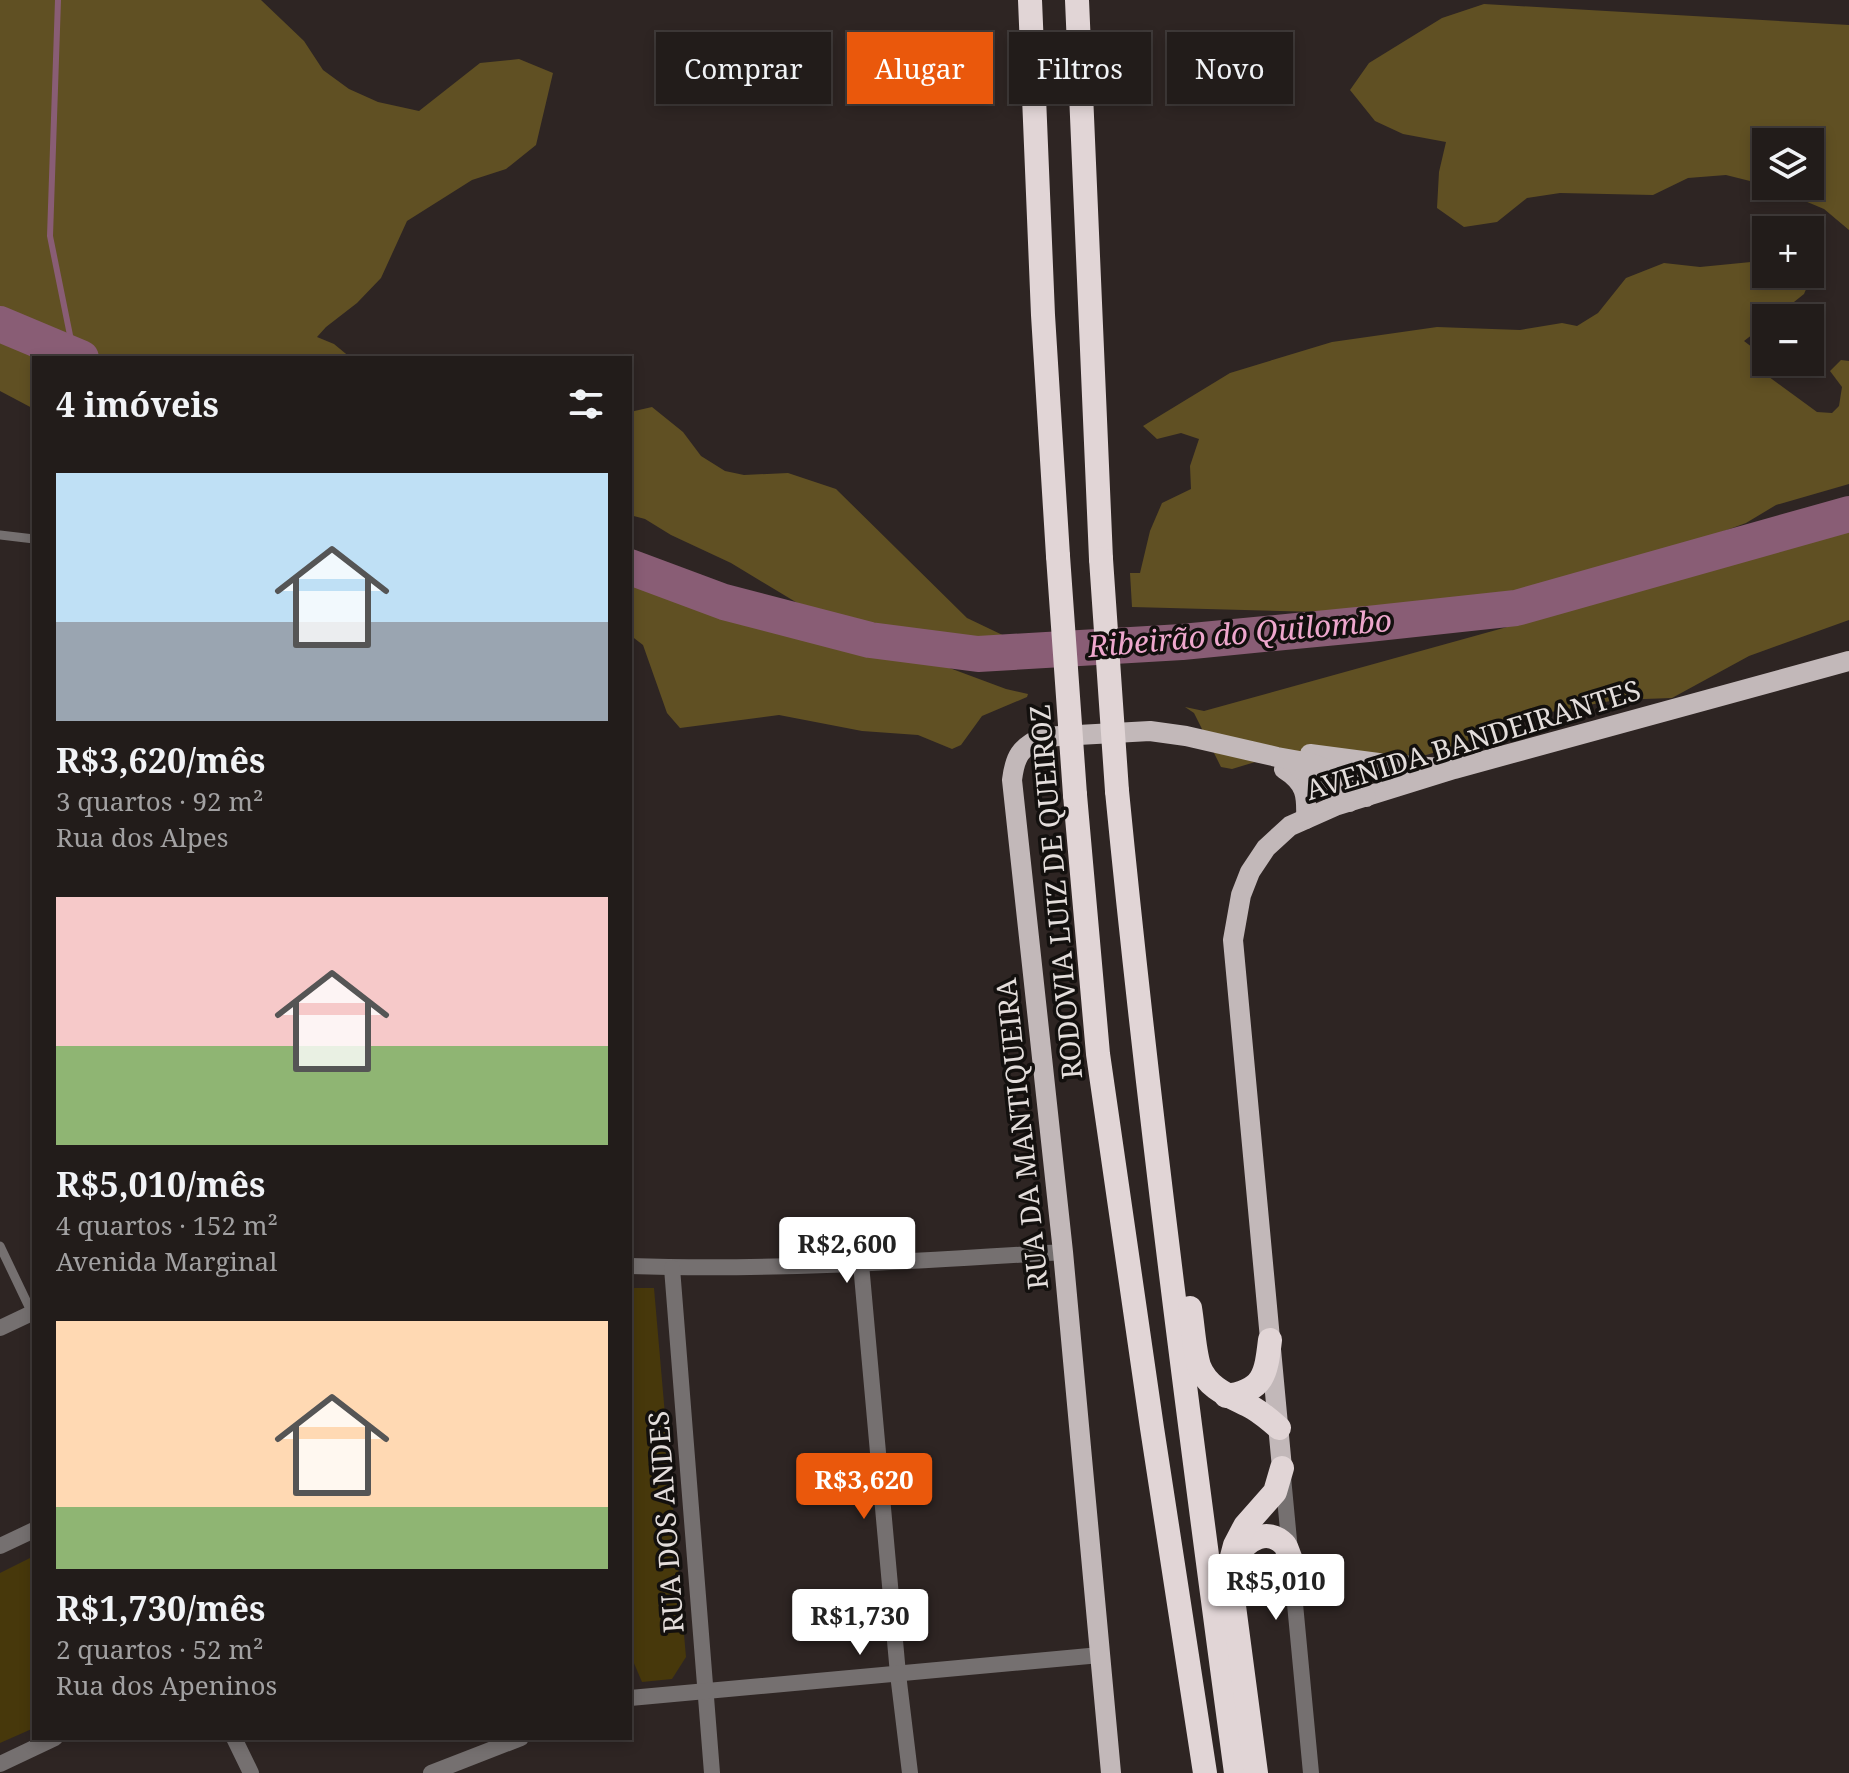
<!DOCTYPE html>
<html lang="pt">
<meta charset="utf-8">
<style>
body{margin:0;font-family:"Noto Serif",serif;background:#2e2927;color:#f1f3f6;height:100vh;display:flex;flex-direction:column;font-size:30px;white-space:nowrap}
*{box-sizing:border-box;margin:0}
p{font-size:26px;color:#a2a1a2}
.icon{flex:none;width:44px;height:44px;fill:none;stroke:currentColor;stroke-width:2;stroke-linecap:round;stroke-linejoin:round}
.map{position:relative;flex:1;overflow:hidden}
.details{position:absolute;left:32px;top:356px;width:600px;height:1384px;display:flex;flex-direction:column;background:#221c1a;border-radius:0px;box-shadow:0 4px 12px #0003,0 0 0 2px #3f3a39}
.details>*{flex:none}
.guide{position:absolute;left:656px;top:32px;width:760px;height:72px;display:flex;gap:16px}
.tools{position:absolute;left:1752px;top:128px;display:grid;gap:16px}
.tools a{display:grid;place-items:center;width:72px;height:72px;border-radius:0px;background:#221c1a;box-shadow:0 4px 12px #0003,0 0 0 2px #3f3a39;font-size:40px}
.price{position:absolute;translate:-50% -68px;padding:0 18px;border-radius:8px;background:#fff;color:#222;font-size:26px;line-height:52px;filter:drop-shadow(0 2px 4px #0008)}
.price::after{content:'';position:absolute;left:50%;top:48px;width:24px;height:18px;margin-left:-12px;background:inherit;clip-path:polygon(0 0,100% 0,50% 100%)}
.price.current{background:#ea580c;color:#fff}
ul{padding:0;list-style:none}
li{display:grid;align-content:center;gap:16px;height:424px;padding:0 24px}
li span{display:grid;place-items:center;height:248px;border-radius:0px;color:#555}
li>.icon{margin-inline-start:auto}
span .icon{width:144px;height:144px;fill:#fffc;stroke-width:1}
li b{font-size:34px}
h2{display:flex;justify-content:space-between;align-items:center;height:96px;padding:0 24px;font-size:34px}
.tag{padding:0 28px;border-radius:0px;background:#221c1a;box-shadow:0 4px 12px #0003,0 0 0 2px #3f3a39;font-size:28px;line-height:72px}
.tag.current{background:#ea580c;color:#fff}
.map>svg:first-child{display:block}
</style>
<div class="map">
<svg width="1849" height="1773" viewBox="0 0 1849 1773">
<rect width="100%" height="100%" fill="#2e2523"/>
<g fill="#47380b">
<path d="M 630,1288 L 654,1288 L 686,1657 L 672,1679 L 642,1682 L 630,1654 Z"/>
<path d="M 34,1556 L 34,1728 L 0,1743 L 0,1573 Z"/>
</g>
<g fill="#605023">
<path d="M 0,0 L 261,0 L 304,41 L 323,70 L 349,89 L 378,102 L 419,111 L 480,63 L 519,59 L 553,73 L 536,145 L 506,169 L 472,180 L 407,221 L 381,278 L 357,303 L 326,327 L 317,337 L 334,344 L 351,358 L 93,358 L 0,316 Z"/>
<path d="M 1484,4 L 1849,25 L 1849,230 L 1824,209 L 1769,186 L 1810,186 L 1810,142 L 1766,142 L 1766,185 L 1726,175 L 1688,178 L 1653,195 L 1560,193 L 1527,198 L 1497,222 L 1464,227 L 1437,208 L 1439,172 L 1446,142 L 1403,134 L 1375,121 L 1350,90 L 1369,63 L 1442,18 Z"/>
<path d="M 1751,262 L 1766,267 L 1766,274 L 1785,274 L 1804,281 L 1807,287 L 1804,294 L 1774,318 L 1766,318 L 1766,324 L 1744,341 L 1757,351 L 1765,374 L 1817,412 L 1832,413 L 1839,406 L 1842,387 L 1830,371 L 1841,360 L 1849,361 L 1849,484 L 1776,505 L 1746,523 L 1705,538 L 1670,555 L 1528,604 L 1454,624 L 1416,628 L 1373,625 L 1320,612 L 1132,607 L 1130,573 L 1140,573 L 1150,531 L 1162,503 L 1191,489 L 1190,466 L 1199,439 L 1181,433 L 1157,439 L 1143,426 L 1230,373 L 1332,342 L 1437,327 L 1520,330 L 1562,323 L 1577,326 L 1598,313 L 1626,278 L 1664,263 L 1700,267 Z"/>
<path d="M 0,333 L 23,341 L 49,358 L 34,358 L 34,409 L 0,391 Z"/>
<path d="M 652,407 L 683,432 L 701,456 L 725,471 L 744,475 L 788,473 L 836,489 L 967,618 L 1013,640 L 1019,648 L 988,651 L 948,649 L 850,627 L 819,616 L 731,563 L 671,535 L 645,519 L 630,515 L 630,412 Z"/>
<path d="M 1849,532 L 1849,620 L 1749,656 L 1672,698 L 1616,700 L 1518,718 L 1456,746 L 1403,762 L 1285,753 L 1232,769 L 1221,767 L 1194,713 L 1185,707 L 1204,711 Z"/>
<path d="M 630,549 L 1006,689 L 1028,694 L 1027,697 L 982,716 L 961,745 L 952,749 L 918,735 L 862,731 L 779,715 L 680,728 L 667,713 L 643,645 L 630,635 Z"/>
</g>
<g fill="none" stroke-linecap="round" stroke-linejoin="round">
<path stroke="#895d75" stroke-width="6" d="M 58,0 L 50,236 L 74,355"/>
<g stroke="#895d75" stroke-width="36">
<path d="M 0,324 L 81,358"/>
<path d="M 630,567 L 724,602 L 870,640 L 978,654 L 1182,642 L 1368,624 L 1516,608 L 1849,514"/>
</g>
<g stroke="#757070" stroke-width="9">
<path d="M 0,535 L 34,539"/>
<path d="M 0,1246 L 32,1313"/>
</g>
<g stroke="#757070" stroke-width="16">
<path d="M 861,1264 L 898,1674 L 910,1773"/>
<path d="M 630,1266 C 774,1271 919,1261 1063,1252"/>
<path d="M 672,1268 L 712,1773"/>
<path d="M 0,1328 L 34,1312"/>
<path d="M 1283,1477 L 1311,1773"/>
<path d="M 0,1546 L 34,1530"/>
<path d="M 630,1698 L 1100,1655"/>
<path d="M 234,1738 L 251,1773"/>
<path d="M 0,1764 L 55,1738"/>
<path d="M 431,1773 L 521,1738"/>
</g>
<g stroke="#c2b8b9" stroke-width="20">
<path d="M 1310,754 L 1386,764 L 1442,768"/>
<path d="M 1284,769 C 1306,783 1307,795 1306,819"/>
<path d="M 1300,769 L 1339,791 L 1349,802"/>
<path d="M 1282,1468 L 1233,940 L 1241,895 L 1250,872 L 1266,848 L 1290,826 L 1335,806 L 1454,769 L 1849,661"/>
<path d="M 1111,1773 L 1063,1252 L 1012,780 C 1015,756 1020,748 1042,737 L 1150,731 L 1186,736 L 1277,757 L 1311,763 L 1344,777 L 1358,788 L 1366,797"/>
</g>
<g stroke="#e1d5d6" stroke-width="24">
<path d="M 1030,0 L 1043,315 L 1058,556"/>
<path d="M 1077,0 L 1101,559"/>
<path d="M 1117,791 C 1149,1119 1192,1446 1236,1773"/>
<path d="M 1075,795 L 1098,1054 L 1152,1428 L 1205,1773"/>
<path d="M 1190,1308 C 1193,1326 1194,1350 1199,1366 C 1208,1390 1233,1397 1253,1408 C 1263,1414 1271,1421 1279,1428"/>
<path d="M 1226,1396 C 1264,1391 1266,1374 1270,1340"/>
<path d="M 1237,1556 C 1247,1540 1267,1527 1284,1544 C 1287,1547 1288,1553 1290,1557"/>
<path d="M 1256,1773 L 1229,1568 L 1235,1545 L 1245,1526 L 1275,1492 L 1282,1468"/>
</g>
<g stroke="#e1d5d6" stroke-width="24">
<path d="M 1058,556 L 1075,795"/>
<path d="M 1101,559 L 1117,791"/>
</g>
</g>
<g text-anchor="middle" stroke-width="7" stroke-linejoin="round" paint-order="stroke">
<g font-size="28" fill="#e3dddb" stroke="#13100e">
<text transform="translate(1473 740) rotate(-17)" y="10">AVENIDA BANDEIRANTES</text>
<text transform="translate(1056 892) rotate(-95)" y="10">RODOVIA LUIZ DE QUEIROZ</text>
<text transform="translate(1022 1134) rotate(-96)" y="10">RUA DA MANTIQUEIRA</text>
<text transform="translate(666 1522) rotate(-94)" y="10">RUA DOS ANDES</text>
</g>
<g font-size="30" font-style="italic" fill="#eea7cd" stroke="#13100e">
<text transform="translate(1240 634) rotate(-5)" y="10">Ribeirão do Quilombo</text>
</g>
</g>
</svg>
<div class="tools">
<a><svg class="icon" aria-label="layers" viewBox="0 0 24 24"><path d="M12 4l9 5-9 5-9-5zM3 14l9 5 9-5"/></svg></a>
<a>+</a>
<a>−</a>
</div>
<b class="price" style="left:847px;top:1285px">R$2,600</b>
<b class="price current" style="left:864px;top:1521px">R$3,620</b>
<b class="price" style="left:1276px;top:1622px">R$5,010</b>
<b class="price" style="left:860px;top:1657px">R$1,730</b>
<div class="guide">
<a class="tag">Comprar</a>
<a class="tag current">Alugar</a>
<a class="tag">Filtros</a>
<a class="tag">Novo</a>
</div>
<section class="details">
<h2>4 imóveis<svg class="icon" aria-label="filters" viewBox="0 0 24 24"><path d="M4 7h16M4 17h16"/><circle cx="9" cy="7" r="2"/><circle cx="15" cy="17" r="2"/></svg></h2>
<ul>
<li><span style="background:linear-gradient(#bfe0f5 60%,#9aa5b1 0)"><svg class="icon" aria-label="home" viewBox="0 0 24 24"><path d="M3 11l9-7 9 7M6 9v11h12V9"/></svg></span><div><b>R$3,620/mês</b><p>3 quartos · 92 m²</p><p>Rua dos Alpes</p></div></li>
<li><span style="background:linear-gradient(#f6c9c9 60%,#8fb573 0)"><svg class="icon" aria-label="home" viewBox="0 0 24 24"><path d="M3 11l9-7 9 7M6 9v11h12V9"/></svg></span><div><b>R$5,010/mês</b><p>4 quartos · 152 m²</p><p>Avenida Marginal</p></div></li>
<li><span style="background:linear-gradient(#ffd9b3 75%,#8fb573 0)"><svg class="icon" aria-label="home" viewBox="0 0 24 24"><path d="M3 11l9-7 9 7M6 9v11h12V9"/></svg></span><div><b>R$1,730/mês</b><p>2 quartos · 52 m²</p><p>Rua dos Apeninos</p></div></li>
</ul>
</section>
</div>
